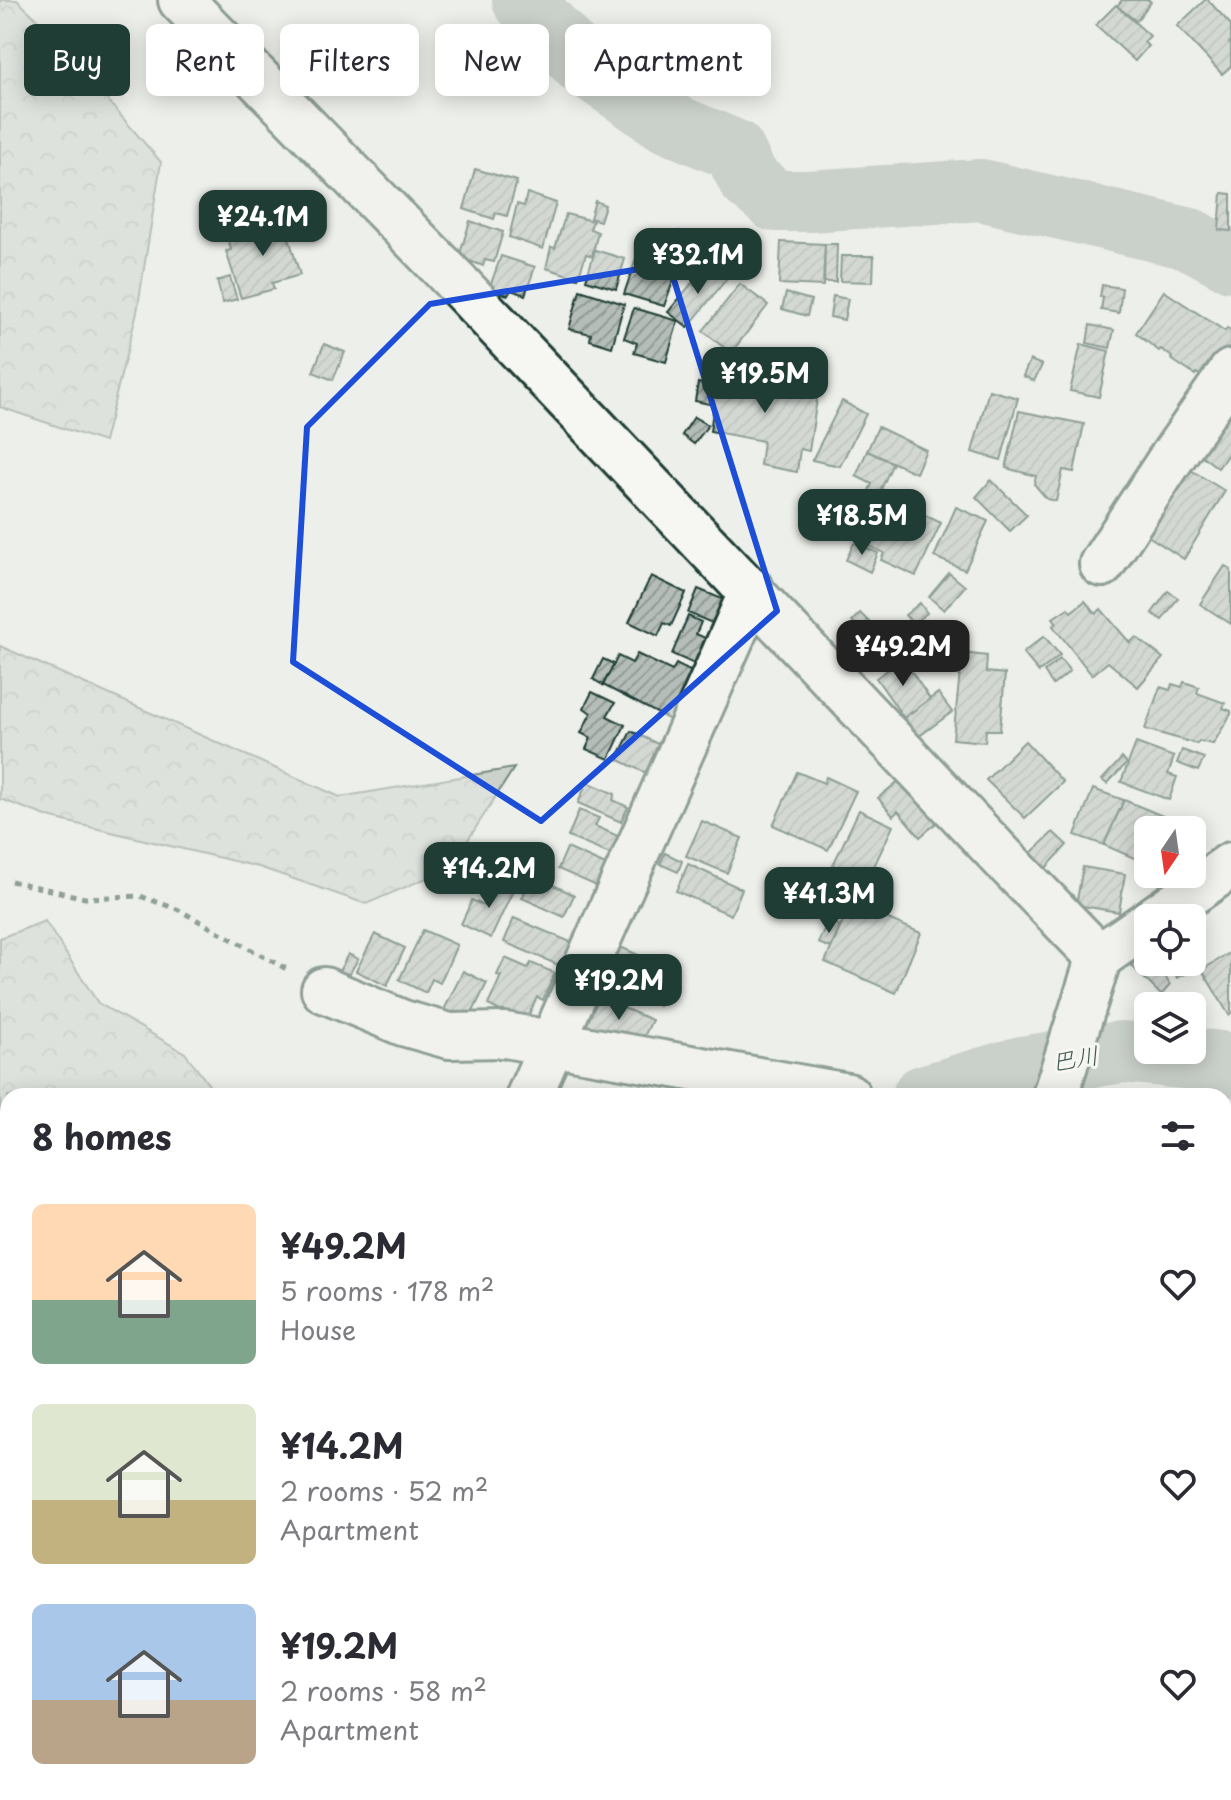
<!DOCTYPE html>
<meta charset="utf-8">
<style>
body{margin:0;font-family:"Playpen Sans","Klee One",sans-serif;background:#f7f7f7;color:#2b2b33;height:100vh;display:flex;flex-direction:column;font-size:30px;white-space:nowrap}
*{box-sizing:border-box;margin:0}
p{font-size:26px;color:#7c7c81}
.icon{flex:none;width:44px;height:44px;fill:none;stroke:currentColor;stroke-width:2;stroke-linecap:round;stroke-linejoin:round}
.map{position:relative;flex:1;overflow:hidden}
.panel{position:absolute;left:0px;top:1088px;width:1232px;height:712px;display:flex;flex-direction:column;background:#fff;border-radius:24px 24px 0 0;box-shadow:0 4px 20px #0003}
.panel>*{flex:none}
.guide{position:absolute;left:24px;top:24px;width:800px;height:72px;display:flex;gap:16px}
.needle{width:52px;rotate:193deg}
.fabs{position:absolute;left:1134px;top:816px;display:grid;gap:16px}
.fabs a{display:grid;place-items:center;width:72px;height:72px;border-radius:12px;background:#fff;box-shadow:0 4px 20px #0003;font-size:40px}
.price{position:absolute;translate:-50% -68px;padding:0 18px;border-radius:16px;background:#1f3d34;color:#fff;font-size:26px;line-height:52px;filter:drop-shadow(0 2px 4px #0008)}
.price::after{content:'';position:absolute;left:50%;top:48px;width:24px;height:18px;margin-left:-12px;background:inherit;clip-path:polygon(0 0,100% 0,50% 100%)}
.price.selected{background:#222;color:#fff}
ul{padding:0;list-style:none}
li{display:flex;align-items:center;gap:24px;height:200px;padding:0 32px}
li span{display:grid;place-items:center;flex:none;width:224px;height:160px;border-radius:12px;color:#555}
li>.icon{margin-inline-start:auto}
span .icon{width:96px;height:96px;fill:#fffc;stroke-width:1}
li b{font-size:34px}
h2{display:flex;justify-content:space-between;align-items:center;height:96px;padding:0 32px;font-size:34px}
.chip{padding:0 28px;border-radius:12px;background:#fff;box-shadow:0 4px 20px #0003;font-size:28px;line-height:72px}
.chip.selected{background:#1f3d34;color:#fff}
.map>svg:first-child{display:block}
</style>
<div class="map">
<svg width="1231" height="1800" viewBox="0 0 1231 1800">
<defs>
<pattern id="forest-crowns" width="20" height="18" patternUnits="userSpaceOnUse" patternTransform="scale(2)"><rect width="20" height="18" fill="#cbd2cc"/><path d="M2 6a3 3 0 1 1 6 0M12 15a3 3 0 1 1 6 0" fill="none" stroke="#aeb5b0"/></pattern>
<pattern id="building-hatch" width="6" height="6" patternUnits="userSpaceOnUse" patternTransform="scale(2)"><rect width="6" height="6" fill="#b4bdb8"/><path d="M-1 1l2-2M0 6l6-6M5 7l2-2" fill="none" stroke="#929b96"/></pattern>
</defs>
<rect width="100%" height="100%" fill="#edefea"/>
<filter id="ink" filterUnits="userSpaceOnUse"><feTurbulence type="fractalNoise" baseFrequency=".0125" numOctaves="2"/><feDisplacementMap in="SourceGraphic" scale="16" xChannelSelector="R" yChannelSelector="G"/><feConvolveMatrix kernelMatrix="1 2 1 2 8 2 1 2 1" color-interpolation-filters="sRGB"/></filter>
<g filter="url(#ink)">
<g fill="url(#forest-crowns)" stroke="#758880" stroke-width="2">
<path d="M 0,0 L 17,0 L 37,19 L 161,162 L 137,312 L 104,442 L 0,407 Z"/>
<path d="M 0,646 L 340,797 L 514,768 L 450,868 L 366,904 L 259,867 L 52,818 L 0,799 Z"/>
<path d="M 45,921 L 98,1003 L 185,1053 L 217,1096 L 8,1096 L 8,1140 L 0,1140 L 0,938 Z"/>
</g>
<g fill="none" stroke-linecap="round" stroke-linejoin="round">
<g stroke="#9faaa4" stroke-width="62">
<path d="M 523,0 L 582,64 L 667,122 L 734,150 L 749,180 L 775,201 L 808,201 L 981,190 L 1190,239 L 1231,261"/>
<path d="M 923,1096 L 1022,1067 L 1122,1052 L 1222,1062 L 1231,1066"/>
<path d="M 376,1800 L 382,1792"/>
</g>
</g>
<g fill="url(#building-hatch)" stroke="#1f3d34" stroke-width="2">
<path d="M 1122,0 L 1149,0 L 1151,2 L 1136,21 L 1117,6 Z"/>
<path d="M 1205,0 L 1208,0 L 1231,25 L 1231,41 L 1229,43 L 1231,45 L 1231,66 L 1222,74 L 1177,26 Z"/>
<path d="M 1116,5 L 1150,36 L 1144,42 L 1148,46 L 1135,61 L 1096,25 Z"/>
<path d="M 475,169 L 517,181 L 507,216 L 496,213 L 494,219 L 464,209 Z"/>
<path d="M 527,193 L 556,203 L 543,249 L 509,237 L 517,204 L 524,206 Z"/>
<path d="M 1222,193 L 1231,194 L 1231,231 L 1219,230 Z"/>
<path d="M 595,201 L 605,205 L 600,221 L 590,218 Z"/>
<path d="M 566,214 L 593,221 L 590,229 L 598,232 L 592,256 L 586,254 L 578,278 L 546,268 L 551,247 L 555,248 Z"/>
<path d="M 292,220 L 297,236 L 289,238 L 300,275 L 272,283 L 274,289 L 241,298 L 226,251 L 231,250 L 228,238 Z"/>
<path d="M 470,221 L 503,232 L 494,262 L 485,260 L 483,266 L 459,257 Z"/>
<path d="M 679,231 L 689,235 L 679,265 L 671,262 L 675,251 L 672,250 Z"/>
<path d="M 642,241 L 675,251 L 671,262 L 679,265 L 664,306 L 624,294 Z"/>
<path d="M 781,242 L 825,244 L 823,286 L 779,284 Z"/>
<path d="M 825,244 L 837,244 L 836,282 L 824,282 Z"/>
<path d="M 595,250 L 625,259 L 616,289 L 586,280 Z"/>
<path d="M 501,256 L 535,267 L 525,295 L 511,290 L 508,295 L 489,289 Z"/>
<path d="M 841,256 L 874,256 L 873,282 L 840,281 Z"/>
<path d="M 713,264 L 728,277 L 688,327 L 668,312 L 692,283 L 695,286 Z"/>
<path d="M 230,277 L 237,299 L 223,303 L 217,281 Z"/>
<path d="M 740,284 L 768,305 L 731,353 L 703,331 Z"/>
<path d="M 1102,285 L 1122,288 L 1119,313 L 1101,310 L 1103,297 L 1100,297 Z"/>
<path d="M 580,290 L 624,304 L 612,347 L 590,340 L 591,334 L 569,329 Z"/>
<path d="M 1164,291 L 1225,331 L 1227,328 L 1231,330 L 1231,346 L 1208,380 L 1196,373 L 1195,375 L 1171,359 L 1172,357 L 1161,349 L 1159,351 L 1136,333 Z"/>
<path d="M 786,293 L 811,300 L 807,316 L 782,309 Z"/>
<path d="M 833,296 L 848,299 L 844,320 L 830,317 Z"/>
<path d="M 634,308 L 678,321 L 666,362 L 634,353 L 637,343 L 624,338 Z"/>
<path d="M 1090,325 L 1114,330 L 1110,348 L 1087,343 Z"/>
<path d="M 324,344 L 345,352 L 333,380 L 313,372 Z"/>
<path d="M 1081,344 L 1109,351 L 1099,397 L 1070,391 Z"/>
<path d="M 1030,360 L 1042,365 L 1034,381 L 1023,376 Z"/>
<path d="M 732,371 L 819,386 L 809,451 L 800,449 L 797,472 L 760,465 L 763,441 L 710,431 L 714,405 L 695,401 L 698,383 L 729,389 Z"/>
<path d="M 989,390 L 1018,398 L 1001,460 L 972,452 Z"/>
<path d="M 842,401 L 866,414 L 840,466 L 812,460 Z"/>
<path d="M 1228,408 L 1231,411 L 1231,450 L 1218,468 L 1197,452 Z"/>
<path d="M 1019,411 L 1084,424 L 1074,472 L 1063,470 L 1056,501 L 1047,499 L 1034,484 L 1036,476 L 1006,468 Z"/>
<path d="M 694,417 L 708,425 L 694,444 L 682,435 Z"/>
<path d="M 878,427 L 926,450 L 916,473 L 867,451 Z"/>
<path d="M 867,451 L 893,463 L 881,489 L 898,496 L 896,501 L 941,523 L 916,576 L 881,560 L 884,553 L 848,536 L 872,484 L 856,476 Z"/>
<path d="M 1186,467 L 1225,491 L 1184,559 L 1145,534 Z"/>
<path d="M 991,480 L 1027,515 L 1010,531 L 976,497 Z"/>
<path d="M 956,507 L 988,521 L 965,570 L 934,557 Z"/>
<path d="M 854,543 L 878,553 L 870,572 L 846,560 Z"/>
<path d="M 1225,566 L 1231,570 L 1231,624 L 1200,604 Z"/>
<path d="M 949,573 L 965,586 L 944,610 L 929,597 Z"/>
<path d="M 651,576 L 686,593 L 671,626 L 664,623 L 658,636 L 629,622 Z"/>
<path d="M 698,589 L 727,601 L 717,625 L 688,613 Z"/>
<path d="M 1168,591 L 1178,598 L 1162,620 L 1152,613 Z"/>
<path d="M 1085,601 L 1096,614 L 1101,609 L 1130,643 L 1136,637 L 1163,658 L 1138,687 L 1108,662 L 1092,675 L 1053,626 L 1057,623 L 1053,618 L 1068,608 L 1071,612 Z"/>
<path d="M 920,603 L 927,613 L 913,624 L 905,615 Z"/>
<path d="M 860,613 L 876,629 L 867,637 L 852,621 Z"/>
<path d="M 688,616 L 701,622 L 696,634 L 712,641 L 701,667 L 672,654 Z"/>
<path d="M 1044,636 L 1060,655 L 1039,672 L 1023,653 Z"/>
<path d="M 962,653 L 987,656 L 986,672 L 1005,674 L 1000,730 L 986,730 L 985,742 L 953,739 Z"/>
<path d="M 637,654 L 672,671 L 676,664 L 700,676 L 672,721 L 603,685 L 618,656 L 632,663 Z"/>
<path d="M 603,659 L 614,664 L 603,685 L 593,679 Z"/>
<path d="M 903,659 L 930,699 L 904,718 L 876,678 Z"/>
<path d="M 1060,659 L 1070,671 L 1053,685 L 1044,672 Z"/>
<path d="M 1184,682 L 1199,687 L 1197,693 L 1225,703 L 1223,708 L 1231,711 L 1231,714 L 1213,744 L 1199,741 L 1197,744 L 1145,729 L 1160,687 L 1170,690 L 1172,684 L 1182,687 Z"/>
<path d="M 592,692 L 615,703 L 607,716 L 625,725 L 609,759 L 586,749 L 591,738 L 581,733 L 591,713 L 584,708 Z"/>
<path d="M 938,693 L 952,712 L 918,737 L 904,718 Z"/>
<path d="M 631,731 L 664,747 L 650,775 L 617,759 Z"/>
<path d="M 1025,741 L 1063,782 L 1025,818 L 986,780 Z"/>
<path d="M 1136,743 L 1174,757 L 1168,774 L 1177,777 L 1169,800 L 1121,782 Z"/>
<path d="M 1182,750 L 1204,758 L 1198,771 L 1177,763 Z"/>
<path d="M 1122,758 L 1127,763 L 1107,784 L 1102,780 Z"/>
<path d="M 797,772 L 824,783 L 826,777 L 856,791 L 828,850 L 773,825 Z"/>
<path d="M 906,775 L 942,818 L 920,837 L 898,811 L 893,816 L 878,798 Z"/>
<path d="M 587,782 L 615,794 L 613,800 L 628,807 L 621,822 L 578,803 Z"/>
<path d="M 1093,789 L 1124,800 L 1104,845 L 1075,835 Z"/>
<path d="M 1124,800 L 1163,816 L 1158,830 L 1148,830 L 1148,864 L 1104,845 Z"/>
<path d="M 579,810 L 599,818 L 595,826 L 620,837 L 612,855 L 568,837 Z"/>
<path d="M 859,810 L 893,826 L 859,898 L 825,882 Z"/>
<path d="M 702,821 L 742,838 L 727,873 L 686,856 Z"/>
<path d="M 1053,832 L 1067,845 L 1045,869 L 1030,854 Z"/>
<path d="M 567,848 L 608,866 L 599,887 L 558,869 Z"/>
<path d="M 665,853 L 682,861 L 678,872 L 660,864 Z"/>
<path d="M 688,864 L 742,889 L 731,915 L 676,891 Z"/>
<path d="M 1083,867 L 1125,874 L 1119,912 L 1076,905 Z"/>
<path d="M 505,877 L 517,882 L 491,938 L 461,924 L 472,900 L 484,906 L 492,888 L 498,891 Z"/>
<path d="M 543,880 L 574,895 L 564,917 L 522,898 L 528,884 L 539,889 Z"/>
<path d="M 851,903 L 921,933 L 896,993 L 825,962 Z"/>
<path d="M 514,918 L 573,943 L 563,967 L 504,942 Z"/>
<path d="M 828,921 L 840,926 L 831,948 L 818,943 Z"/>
<path d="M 423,930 L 457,945 L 440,983 L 432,979 L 426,993 L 399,980 Z"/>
<path d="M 375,934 L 405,948 L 387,986 L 356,971 Z"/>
<path d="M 616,945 L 674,971 L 659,1006 L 601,978 Z"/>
<path d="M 1231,952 L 1231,1013 L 1229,1015 L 1202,970 Z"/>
<path d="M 1147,953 L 1148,962 L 1155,962 L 1159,965 L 1170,985 L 1161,995 L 1131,965 Z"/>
<path d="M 1192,953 L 1198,968 L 1177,978 L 1170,962 L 1192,962 Z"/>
<path d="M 348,954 L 358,959 L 346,980 L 337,975 Z"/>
<path d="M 505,958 L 528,968 L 531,963 L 555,973 L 543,1000 L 537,997 L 525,1023 L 488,1005 L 501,976 L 497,975 Z"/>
<path d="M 463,971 L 487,983 L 465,1028 L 441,1016 Z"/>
<path d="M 598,997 L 652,1020 L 639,1047 L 586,1025 Z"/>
<path d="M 1226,1111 L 1231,1112 L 1231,1154 L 1224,1152 L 1224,1121 Z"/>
<path d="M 1224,1204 L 1231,1206 L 1231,1217 L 1225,1245 Z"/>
<path d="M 1231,1251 L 1231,1286 L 1229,1286 L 1224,1252 Z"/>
<path d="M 1228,1499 L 1231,1500 L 1231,1538 L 1224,1534 L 1224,1506 Z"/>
<path d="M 29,1792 L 77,1792 L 71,1800 L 38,1800 L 28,1793 Z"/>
<path d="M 233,1792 L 256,1792 L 268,1799 L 228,1800 Z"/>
<path d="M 827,1792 L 852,1792 L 865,1799 L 816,1800 L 820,1794 L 824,1796 Z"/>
<path d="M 964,1792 L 959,1800 L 943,1800 L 930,1793 Z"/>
<path d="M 977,1792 L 1023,1792 L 1028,1795 L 1025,1800 L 973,1800 Z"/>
<path d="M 1047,1792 L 1060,1792 L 1076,1800 L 1043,1800 Z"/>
<path d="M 1081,1792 L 1126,1792 L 1128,1800 L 1095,1800 Z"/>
<path d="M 1170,1792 L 1188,1792 L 1203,1800 L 1166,1800 Z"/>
</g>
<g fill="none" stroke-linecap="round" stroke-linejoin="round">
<g stroke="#1f3d34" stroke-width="50">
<g id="minor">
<path d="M 181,0 L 440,265 L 1004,859 L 1099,957"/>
<path d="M 1102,564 L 1168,463 L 1231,372"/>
<path d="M 1155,918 L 1231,865"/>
<path d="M 324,990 L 403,1023 L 449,1036 L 505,1035 L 848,1096"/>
<path d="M 529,1096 L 752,591"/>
<path d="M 1055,1096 L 1099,957 L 1148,923"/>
<path d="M 1224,1319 L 1231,1318"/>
<path d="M 1224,1461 L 1231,1465"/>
<path d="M 1224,1759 L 1231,1763"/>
<path d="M 167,1792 L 179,1800"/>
<path d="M 901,1792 L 913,1800"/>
<path d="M 99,1800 L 104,1792"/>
<path d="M 334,1800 L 340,1792"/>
<path d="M 429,1800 L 437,1792"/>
<path d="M 1140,1800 L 1144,1792"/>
</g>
</g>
<path stroke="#1f3d34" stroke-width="5" stroke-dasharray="6 6" stroke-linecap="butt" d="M 11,881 L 85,898 L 140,896 L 177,909 L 290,971"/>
<use href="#minor" stroke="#f6f6f2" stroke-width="44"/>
</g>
</g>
<path d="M0 0H1231V1800H0ZM 669,264 L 777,611 L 541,821 L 293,662 L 307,427 L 430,304 Z" fill="#edefea" fill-opacity=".55" fill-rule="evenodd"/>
<path fill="none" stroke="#1d4ed8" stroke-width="6" stroke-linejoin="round" d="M 669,264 L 777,611 L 541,821 L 293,662 L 307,427 L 430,304 Z"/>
<g text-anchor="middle" stroke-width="6" stroke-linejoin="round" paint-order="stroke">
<g font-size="24" font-style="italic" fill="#3f5850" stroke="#f6f6f2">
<text transform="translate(1075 1059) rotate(-9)" y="8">巴川</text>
</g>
</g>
</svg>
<div class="fabs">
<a><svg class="needle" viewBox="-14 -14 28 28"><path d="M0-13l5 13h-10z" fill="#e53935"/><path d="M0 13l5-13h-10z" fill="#7c7c81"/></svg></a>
<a><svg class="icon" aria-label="locate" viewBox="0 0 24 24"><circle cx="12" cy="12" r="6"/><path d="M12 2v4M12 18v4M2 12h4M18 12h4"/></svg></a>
<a><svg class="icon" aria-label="layers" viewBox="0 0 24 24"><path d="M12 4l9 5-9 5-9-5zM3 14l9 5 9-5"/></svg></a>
</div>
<b class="price" style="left:263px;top:258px">¥24.1M</b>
<b class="price" style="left:698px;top:296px">¥32.1M</b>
<b class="price" style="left:765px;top:415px">¥19.5M</b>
<b class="price" style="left:862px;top:557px">¥18.5M</b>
<b class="price selected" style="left:903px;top:688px">¥49.2M</b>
<b class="price" style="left:489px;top:910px">¥14.2M</b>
<b class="price" style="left:829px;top:935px">¥41.3M</b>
<b class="price" style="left:619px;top:1022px">¥19.2M</b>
<div class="guide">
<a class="chip selected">Buy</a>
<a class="chip">Rent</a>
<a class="chip">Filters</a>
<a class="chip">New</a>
<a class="chip">Apartment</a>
</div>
<section class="panel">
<h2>8 homes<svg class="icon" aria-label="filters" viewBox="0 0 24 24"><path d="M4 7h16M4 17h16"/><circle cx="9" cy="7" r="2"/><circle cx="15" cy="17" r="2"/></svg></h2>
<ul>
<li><span style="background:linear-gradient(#ffd9b3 60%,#7fa58c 0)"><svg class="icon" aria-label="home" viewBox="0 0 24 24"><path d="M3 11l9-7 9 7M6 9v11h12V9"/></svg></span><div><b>¥49.2M</b><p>5 rooms · 178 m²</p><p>House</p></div><svg class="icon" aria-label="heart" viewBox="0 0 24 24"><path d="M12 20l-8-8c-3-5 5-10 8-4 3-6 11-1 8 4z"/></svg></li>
<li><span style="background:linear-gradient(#dfe7d0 60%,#c2b280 0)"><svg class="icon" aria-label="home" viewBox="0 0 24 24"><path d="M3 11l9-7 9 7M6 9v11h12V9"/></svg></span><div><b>¥14.2M</b><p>2 rooms · 52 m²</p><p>Apartment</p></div><svg class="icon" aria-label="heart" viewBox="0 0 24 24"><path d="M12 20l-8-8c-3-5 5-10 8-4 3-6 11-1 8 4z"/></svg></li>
<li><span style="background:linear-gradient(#a9c7e8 60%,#b9a48a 0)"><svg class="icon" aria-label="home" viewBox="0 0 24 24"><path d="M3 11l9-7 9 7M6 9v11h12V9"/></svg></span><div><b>¥19.2M</b><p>2 rooms · 58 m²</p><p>Apartment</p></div><svg class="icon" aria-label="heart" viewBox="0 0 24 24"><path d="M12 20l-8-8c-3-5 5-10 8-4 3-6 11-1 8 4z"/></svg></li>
</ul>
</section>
</div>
